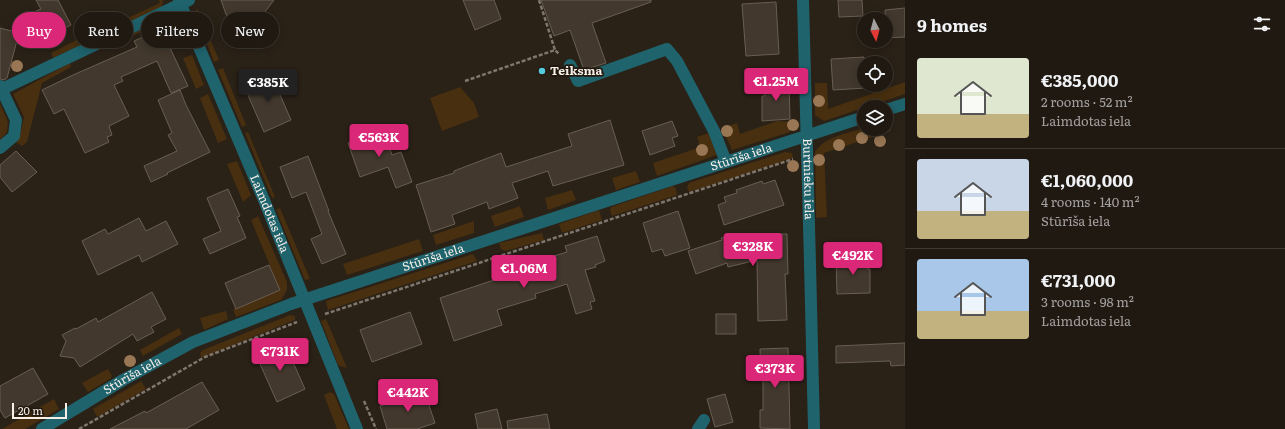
<!DOCTYPE html>
<meta charset="utf-8">
<style>
body{margin:0;font-family:Literata,serif;background:#2d261f;color:#f1f3f6;height:100vh;display:flex;flex-direction:column;font-size:15px;white-space:nowrap}
*{box-sizing:border-box;margin:0}
p{font-size:13px;color:#a2a09f}
.icon{flex:none;width:22px;height:22px;fill:none;stroke:currentColor;stroke-width:2;stroke-linecap:round;stroke-linejoin:round}
.map{position:relative;flex:1;overflow:hidden}
.details{display:flex;flex-direction:column;background:#201911;width:380px}
.details>*{flex:none}
.top-card{position:absolute;left:12px;top:12px;width:380px;height:36px;display:flex;gap:8px}
.needle{width:26px;rotate:174deg}
.buttons{position:absolute;left:857px;top:12px;display:grid;gap:8px}
.buttons a{display:grid;place-items:center;width:36px;height:36px;border-radius:50%;background:#201911;box-shadow:0 2px 10px #0003,0 0 0 1px #3d3831;font-size:20px}
.scale{position:absolute;left:12px;bottom:10px;width:55px;box-sizing:border-box;padding-left:4px;border:2px solid #f7f0e9;border-top:0;font-size:11px;line-height:14px;white-space:nowrap;color:#f7f0e9;-webkit-text-stroke:3px #21180e;paint-order:stroke}
.price{position:absolute;translate:-50% -34px;padding:0 9px;border-radius:4px;background:#db2777;color:#fff;font-size:13px;line-height:26px;filter:drop-shadow(0 1px 2px #0008)}
.price::after{content:'';position:absolute;left:50%;top:24px;width:12px;height:9px;margin-left:-6px;background:inherit;clip-path:polygon(0 0,100% 0,50% 100%)}
.price.on{background:#222;color:#fff}
ul{padding:0;list-style:none}
li{display:flex;align-items:center;gap:12px;height:100px;padding:0 12px}
li+li{border-top:1px solid #3d3831}
li span{display:grid;place-items:center;flex:none;width:112px;height:80px;border-radius:4px;color:#555}
li>.icon{margin-inline-start:auto}
span .icon{width:48px;height:48px;fill:#fffc;stroke-width:1}
li b{font-size:17px}
h2{display:flex;justify-content:space-between;align-items:center;height:48px;padding:0 12px;font-size:17px}
.pill{padding:0 14px;border-radius:18px;background:#201911;box-shadow:0 2px 10px #0003,0 0 0 1px #3d3831;font-size:14px;line-height:36px}
.pill.on{background:#db2777;color:#fff}
main{display:flex;flex:1;min-height:0}
.map>svg:first-child{display:block}
</style>
<main>
<div class="map">
<svg width="905" height="429" viewBox="0 0 905 429">
<rect width="100%" height="100%" fill="#2a2117"/>
<g fill="#482f0f">
<path d="M 159,0 L 163,0 L 162,7 L 123,25 L 121,21 L 160,3 Z"/>
<path d="M 197,8 L 219,60 L 214,62 L 195,13 Z"/>
<path d="M 171,15 L 177,19 L 188,44 L 178,47 L 166,19 L 131,37 L 130,35 Z"/>
<path d="M 112,25 L 114,29 L 53,58 L 51,53 L 102,27 L 103,29 Z"/>
<path d="M 192,55 L 204,85 L 196,89 L 183,58 Z"/>
<path d="M 70,63 L 71,67 L 42,83 L 27,142 L 22,146 L 16,142 L 20,135 L 24,117 L 13,94 Z"/>
<path d="M 223,68 L 246,125 L 242,127 L 218,70 Z"/>
<path d="M 905,82 L 905,94 L 824,121 L 815,115 L 815,83 L 827,83 L 828,109 Z"/>
<path d="M 460,87 L 474,103 L 479,117 L 442,131 L 430,98 Z"/>
<path d="M 208,94 L 227,139 L 218,143 L 200,98 Z"/>
<path d="M 0,103 L 8,122 L 7,132 L 0,140 Z"/>
<path d="M 888,120 L 891,131 L 824,153 L 827,217 L 816,218 L 815,152 C 826,136 846,134 864,128 L 864,129 L 886,129 L 886,121 Z"/>
<path d="M 777,121 L 790,122 L 790,132 L 732,150 L 722,128 L 737,123 L 740,134 Z"/>
<path d="M 248,132 L 275,197 L 272,198 L 245,133 Z"/>
<path d="M 709,133 L 717,155 L 657,176 L 653,163 L 698,148 L 699,142 L 697,137 Z"/>
<path d="M 785,152 L 792,153 L 793,158 L 689,192 L 687,187 L 689,183 Z"/>
<path d="M 237,161 L 251,195 L 243,202 L 227,164 Z"/>
<path d="M 636,171 L 640,182 L 616,190 L 612,178 Z"/>
<path d="M 673,186 L 676,189 L 677,195 L 612,216 L 610,210 L 611,207 Z"/>
<path d="M 572,190 L 576,200 L 548,210 L 545,198 Z"/>
<path d="M 520,206 L 524,217 L 495,227 L 491,216 Z"/>
<path d="M 280,208 L 310,279 L 305,280 L 276,210 Z"/>
<path d="M 599,210 L 602,220 L 562,233 L 559,224 Z"/>
<path d="M 258,216 L 287,282 L 287,290 L 281,300 L 236,317 L 233,309 L 280,290 L 251,220 Z"/>
<path d="M 474,221 L 474,233 L 436,245 L 433,235 Z"/>
<path d="M 542,233 L 544,240 L 505,251 L 501,249 L 499,243 Z"/>
<path d="M 419,239 L 423,251 L 347,275 L 343,264 Z"/>
<path d="M 473,254 L 477,261 L 328,310 L 326,301 Z"/>
<path d="M 226,311 L 228,319 L 204,330 L 200,318 Z"/>
<path d="M 290,315 L 295,316 L 295,320 L 201,358 L 200,353 L 203,350 Z"/>
<path d="M 326,319 L 347,368 L 338,365 L 321,321 Z"/>
<path d="M 179,328 L 182,334 L 143,356 L 140,350 Z"/>
<path d="M 108,369 L 112,376 L 110,379 L 88,392 L 82,383 Z"/>
<path d="M 141,381 L 146,389 L 97,417 L 93,409 Z"/>
<path d="M 330,392 L 334,394 L 349,429 L 337,429 L 324,395 Z"/>
<path d="M 54,399 L 59,409 L 25,429 L 2,429 Z"/>
</g>
<g fill="#42382d" stroke="#6a5e53">
<path d="M 36,0 L 58,0 L 71,25 L 47,37 L 34,12 L 41,9 Z"/>
<path d="M 221,0 L 274,0 L 264,13 L 270,28 L 235,40 Z"/>
<path d="M 463,0 L 494,0 L 501,19 L 475,30 Z"/>
<path d="M 541,0 L 651,0 L 651,2 L 592,23 L 606,63 L 584,70 L 570,30 L 554,36 Z"/>
<path d="M 838,0 L 862,0 L 863,16 L 839,17 Z"/>
<path d="M 776,2 L 779,54 L 746,56 L 742,4 Z"/>
<path d="M 905,8 L 905,37 L 887,38 L 885,10 Z"/>
<path d="M 0,28 L 19,33 L 7,78 L 4,80 L 0,79 Z"/>
<path d="M 161,29 L 188,86 L 171,93 L 157,61 L 121,77 L 123,81 L 114,85 L 129,116 L 109,126 L 112,135 L 107,137 L 109,142 L 85,153 L 64,109 L 54,114 L 42,90 L 73,75 L 137,47 L 134,41 Z"/>
<path d="M 864,57 L 864,85 L 866,85 L 866,88 L 833,90 L 831,59 Z"/>
<path d="M 271,74 L 291,120 L 264,132 L 244,86 Z"/>
<path d="M 765,83 L 789,83 L 790,119 L 762,121 L 762,96 L 765,96 Z"/>
<path d="M 180,90 L 186,105 L 210,152 L 167,173 L 168,174 L 151,182 L 144,166 L 177,151 L 168,135 L 172,133 L 158,100 Z"/>
<path d="M 610,120 L 624,165 L 553,186 L 548,171 L 512,183 L 518,198 L 489,209 L 487,202 L 452,215 L 455,224 L 431,232 L 416,185 L 454,173 L 454,171 L 501,153 L 506,167 L 572,146 L 568,134 Z"/>
<path d="M 672,121 L 678,136 L 672,138 L 675,146 L 650,155 L 642,131 Z"/>
<path d="M 383,131 L 392,155 L 401,152 L 412,182 L 396,188 L 388,167 L 360,177 L 348,143 Z"/>
<path d="M 16,151 L 37,172 L 12,192 L 0,177 L 0,165 Z"/>
<path d="M 308,156 L 329,211 L 328,211 L 346,254 L 322,264 L 311,239 L 322,234 L 306,192 L 292,198 L 280,167 Z"/>
<path d="M 775,180 L 784,205 L 724,225 L 718,205 L 726,202 L 724,197 L 737,193 L 736,190 L 762,181 L 763,184 Z"/>
<path d="M 228,189 L 240,216 L 237,217 L 246,238 L 210,254 L 203,239 L 221,231 L 207,198 Z"/>
<path d="M 678,211 L 690,248 L 665,256 L 662,249 L 652,252 L 643,223 Z"/>
<path d="M 139,218 L 146,231 L 166,221 L 178,244 L 142,262 L 139,255 L 98,275 L 82,241 L 105,229 L 108,234 Z"/>
<path d="M 787,234 L 788,274 L 785,274 L 787,320 L 758,321 L 757,260 L 728,267 L 727,263 L 696,274 L 688,251 L 722,240 L 721,238 L 733,235 Z"/>
<path d="M 597,236 L 605,261 L 595,265 L 596,267 L 585,270 L 595,301 L 590,302 L 592,309 L 576,314 L 567,284 L 535,294 L 536,298 L 497,310 L 502,325 L 454,341 L 440,298 L 509,275 L 508,270 L 567,252 L 565,246 Z"/>
<path d="M 836,258 L 867,258 L 867,269 L 870,269 L 870,293 L 837,294 Z"/>
<path d="M 269,265 L 280,290 L 236,309 L 225,283 Z"/>
<path d="M 152,292 L 166,319 L 151,327 L 154,332 L 137,341 L 133,334 L 80,367 L 74,358 L 60,356 L 66,341 L 62,335 L 75,328 L 76,329 L 96,318 L 98,322 Z"/>
<path d="M 410,312 L 422,344 L 372,362 L 360,330 Z"/>
<rect x="716" y="314" width="20" height="20"/>
<path d="M 284,342 L 305,389 L 277,402 L 256,355 Z"/>
<path d="M 905,343 L 905,365 L 891,366 L 890,361 L 836,363 L 836,346 Z"/>
<path d="M 788,348 L 790,429 L 760,428 L 760,410 L 763,410 L 763,376 L 761,376 L 760,349 Z"/>
<path d="M 33,368 L 48,394 L 5,418 L 0,410 L 0,386 Z"/>
<path d="M 202,382 L 219,410 L 186,429 L 110,429 L 145,411 L 146,413 Z"/>
<path d="M 424,391 L 435,423 L 417,429 L 387,429 L 380,406 Z"/>
<path d="M 725,394 L 733,422 L 715,427 L 707,399 Z"/>
<path d="M 497,409 L 502,429 L 478,429 L 475,414 Z"/>
<path d="M 547,414 L 550,429 L 508,429 L 507,421 Z"/>
</g>
<g fill="none" stroke-linecap="round" stroke-linejoin="round">
<g stroke="#7f776e" stroke-width="2.5" stroke-dasharray="4 2" stroke-linecap="butt">
<path d="M 539,0 L 555,50"/>
<path d="M 465,81 L 555,50 L 559,54"/>
<path d="M 325,314 L 793,159"/>
<path d="M 364,401 L 376,429"/>
<path d="M 79,429 L 205,357 L 297,322"/>
</g>
<g stroke="#1f636d" stroke-width="12">
<path id="s1" d="M 179,0 L 264,200 L 357,429"/>
<path id="s2" d="M 803,0 C 808,143 810,286 814,429"/>
<path d="M 570,65 L 578,81 L 667,49 L 677,61 L 714,131 L 726,162"/>
<path d="M 0,86 L 16,120 L 14,136 L 0,148"/>
<path d="M 0,90 L 189,0"/>
<path d="M 886,110 L 905,104"/>
<path id="s3" d="M 42,429 L 123,380 L 193,342 L 291,304 L 864,117"/>
<path d="M 698,429 L 704,420"/>
</g>
</g>
<g fill="#997754">
<circle cx="17" cy="66" r="6"/>
<circle cx="819" cy="101" r="6"/>
<circle cx="793" cy="125" r="6"/>
<circle cx="727" cy="131" r="6"/>
<circle cx="862" cy="138" r="6"/>
<circle cx="880" cy="141" r="6"/>
<circle cx="839" cy="145" r="6"/>
<circle cx="702" cy="150" r="6"/>
<circle cx="819" cy="160" r="6"/>
<circle cx="793" cy="166" r="6"/>
<circle cx="130" cy="361" r="6"/>
</g>
<circle fill="#54cadd" stroke="#21180e" stroke-width="1.5" cx="542" cy="71" r="4"/>
<g text-anchor="middle" stroke-width="3.5" stroke-linejoin="round" paint-order="stroke">
<g font-size="12" font-weight="bold" fill="#f7f0e9" stroke="#21180e" text-anchor="start">
<text x="550" y="75">Teiksma</text>
</g>
<g font-size="12" fill="#f7f0e9" stroke="#21180e">
<text dy="4" stroke="none"><textPath href="#s3" startOffset="753">Stūrīša iela</textPath></text>
<text dy="4" stroke="none"><textPath href="#s2" startOffset="179">Burtnieku iela</textPath></text>
<text dy="4" stroke="none"><textPath href="#s1" startOffset="232">Laimdotas iela</textPath></text>
<text dy="4" stroke="none"><textPath href="#s3" startOffset="429">Stūrīša iela</textPath></text>
<text dy="4" stroke="none"><textPath href="#s3" startOffset="105">Stūrīša iela</textPath></text>
</g>
</g>
</svg>
<div class="buttons">
<a><svg class="needle" viewBox="-14 -14 28 28"><path d="M0-13l5 13h-10z" fill="#e53935"/><path d="M0 13l5-13h-10z" fill="#a2a09f"/></svg></a>
<a><svg class="icon" aria-label="locate" viewBox="0 0 24 24"><circle cx="12" cy="12" r="6"/><path d="M12 2v4M12 18v4M2 12h4M18 12h4"/></svg></a>
<a><svg class="icon" aria-label="layers" viewBox="0 0 24 24"><path d="M12 4l9 5-9 5-9-5zM3 14l9 5 9-5"/></svg></a>
</div>
<div class="scale">20 m</div>
<b class="price" style="left:776px;top:102px">€1.25M</b>
<b class="price on" style="left:268px;top:103px">€385K</b>
<b class="price" style="left:379px;top:158px">€563K</b>
<b class="price" style="left:753px;top:267px">€328K</b>
<b class="price" style="left:853px;top:276px">€492K</b>
<b class="price" style="left:524px;top:289px">€1.06M</b>
<b class="price" style="left:280px;top:372px">€731K</b>
<b class="price" style="left:775px;top:389px">€373K</b>
<b class="price" style="left:408px;top:413px">€442K</b>
<div class="top-card">
<a class="pill on">Buy</a>
<a class="pill">Rent</a>
<a class="pill">Filters</a>
<a class="pill">New</a>
</div>
</div>
<section class="details">
<h2>9 homes<svg class="icon" aria-label="filters" viewBox="0 0 24 24"><path d="M4 7h16M4 17h16"/><circle cx="9" cy="7" r="2"/><circle cx="15" cy="17" r="2"/></svg></h2>
<ul>
<li><span style="background:linear-gradient(#dfe7d0 70%,#c2b280 0)"><svg class="icon" aria-label="home" viewBox="0 0 24 24"><path d="M3 11l9-7 9 7M6 9v11h12V9"/></svg></span><div><b>€385,000</b><p>2 rooms · 52 m²</p><p>Laimdotas iela</p></div></li>
<li><span style="background:linear-gradient(#c9d6e8 65%,#c2b280 0)"><svg class="icon" aria-label="home" viewBox="0 0 24 24"><path d="M3 11l9-7 9 7M6 9v11h12V9"/></svg></span><div><b>€1,060,000</b><p>4 rooms · 140 m²</p><p>Stūrīša iela</p></div></li>
<li><span style="background:linear-gradient(#a9c7e8 65%,#c2b280 0)"><svg class="icon" aria-label="home" viewBox="0 0 24 24"><path d="M3 11l9-7 9 7M6 9v11h12V9"/></svg></span><div><b>€731,000</b><p>3 rooms · 98 m²</p><p>Laimdotas iela</p></div></li>
</ul>
</section>
</main>
